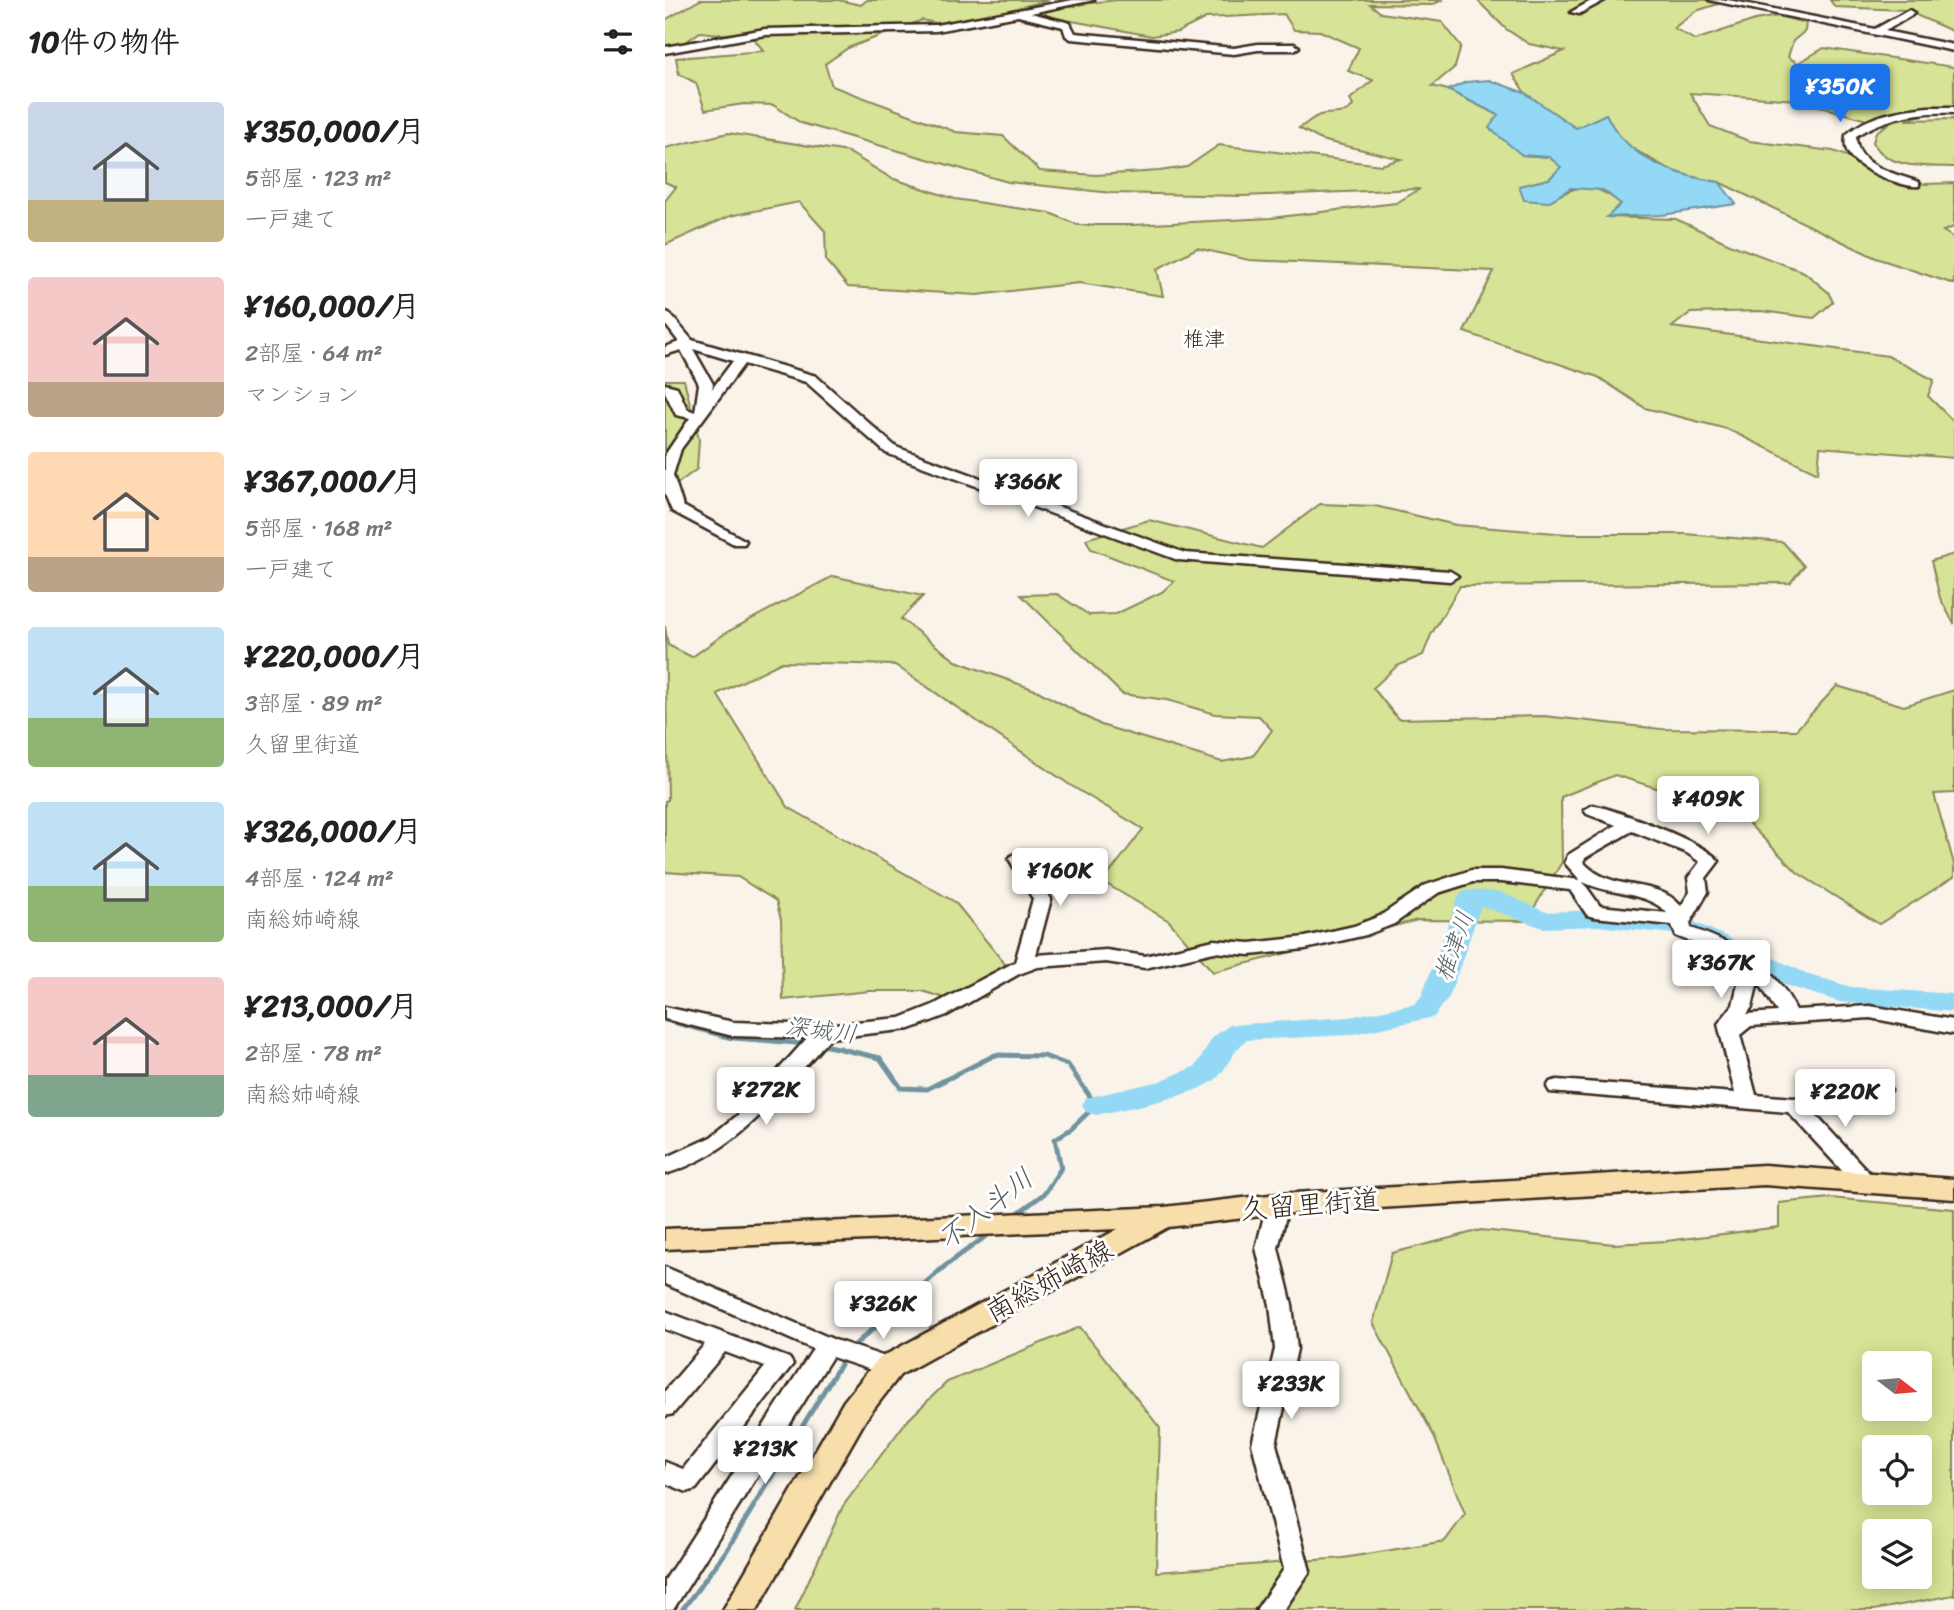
<!DOCTYPE html>
<html lang="ja">
<meta charset="utf-8">
<style>
body{margin:0;font-family:Sriracha,"Klee One",sans-serif;background:#f6f6f6;color:#222;height:100vh;display:flex;flex-direction:column;font-size:26px;white-space:nowrap}
*{box-sizing:border-box;margin:0}
p{font-size:23px;color:#767676}
.icon{flex:none;width:38px;height:38px;fill:none;stroke:currentColor;stroke-width:2;stroke-linecap:round;stroke-linejoin:round}
.map{position:relative;flex:1;overflow:hidden}
.details{display:flex;flex-direction:column;background:#fff;width:665px}
.details>*{flex:none}
.needle{width:46px;rotate:106deg}
.fabs{position:absolute;left:1197px;top:1351px;display:grid;gap:14px}
.fabs a{display:grid;place-items:center;width:70px;height:70px;border-radius:7px;background:#fff;box-shadow:0 4px 18px #0003;font-size:35px}
.price{position:absolute;translate:-50% -60px;padding:0 16px;border-radius:7px;background:#fff;color:#222;font-size:23px;line-height:46px;filter:drop-shadow(0 2px 4px #0008)}
.price::after{content:'';position:absolute;left:50%;top:42px;width:21px;height:16px;margin-left:-10px;background:inherit;clip-path:polygon(0 0,100% 0,50% 100%)}
.price.current{background:#1a73e8;color:#fff}
ul{padding:0;list-style:none}
li{display:flex;align-items:center;gap:21px;height:175px;padding:0 28px}
li span{display:grid;place-items:center;flex:none;width:196px;height:140px;border-radius:7px;color:#555}
li>.icon{margin-inline-start:auto}
span .icon{width:84px;height:84px;fill:#fffc;stroke-width:1}
li b{font-size:30px}
h2{display:flex;justify-content:space-between;align-items:center;height:84px;padding:0 28px;font-size:30px}
main{display:flex;flex:1;min-height:0}
.map>svg:first-child{display:block}
</style>
<main>
<section class="details">
<h2>10件の物件<svg class="icon" aria-label="filters" viewBox="0 0 24 24"><path d="M4 7h16M4 17h16"/><circle cx="9" cy="7" r="2"/><circle cx="15" cy="17" r="2"/></svg></h2>
<ul>
<li><span style="background:linear-gradient(#c9d6e8 70%,#c2b280 0)"><svg class="icon" aria-label="home" viewBox="0 0 24 24"><path d="M3 11l9-7 9 7M6 9v11h12V9"/></svg></span><div><b>¥350,000/月</b><p>5部屋 · 123 m²</p><p>一戸建て</p></div></li>
<li><span style="background:linear-gradient(#f6c9c9 75%,#b9a48a 0)"><svg class="icon" aria-label="home" viewBox="0 0 24 24"><path d="M3 11l9-7 9 7M6 9v11h12V9"/></svg></span><div><b>¥160,000/月</b><p>2部屋 · 64 m²</p><p>マンション</p></div></li>
<li><span style="background:linear-gradient(#ffd9b3 75%,#b9a48a 0)"><svg class="icon" aria-label="home" viewBox="0 0 24 24"><path d="M3 11l9-7 9 7M6 9v11h12V9"/></svg></span><div><b>¥367,000/月</b><p>5部屋 · 168 m²</p><p>一戸建て</p></div></li>
<li><span style="background:linear-gradient(#bfe0f5 65%,#8fb573 0)"><svg class="icon" aria-label="home" viewBox="0 0 24 24"><path d="M3 11l9-7 9 7M6 9v11h12V9"/></svg></span><div><b>¥220,000/月</b><p>3部屋 · 89 m²</p><p>久留里街道</p></div></li>
<li><span style="background:linear-gradient(#bfe0f5 60%,#8fb573 0)"><svg class="icon" aria-label="home" viewBox="0 0 24 24"><path d="M3 11l9-7 9 7M6 9v11h12V9"/></svg></span><div><b>¥326,000/月</b><p>4部屋 · 124 m²</p><p>南総姉崎線</p></div></li>
<li><span style="background:linear-gradient(#f6c9c9 70%,#7fa58c 0)"><svg class="icon" aria-label="home" viewBox="0 0 24 24"><path d="M3 11l9-7 9 7M6 9v11h12V9"/></svg></span><div><b>¥213,000/月</b><p>2部屋 · 78 m²</p><p>南総姉崎線</p></div></li>
</ul>
</section>
<div class="map">
<svg width="1289" height="1610" viewBox="0 0 1289 1610">
<rect width="100%" height="100%" fill="#f9f3ea"/>
<filter id="ink" filterUnits="userSpaceOnUse"><feTurbulence type="fractalNoise" baseFrequency=".0143" numOctaves="2"/><feDisplacementMap in="SourceGraphic" scale="14" xChannelSelector="R" yChannelSelector="G"/><feConvolveMatrix kernelMatrix="1 2 1 2 8 2 1 2 1" color-interpolation-filters="sRGB"/></filter>
<g filter="url(#ink)">
<g fill="#d7e396" stroke="#89865a" stroke-width="2" fill-rule="evenodd">
<path d="M 35,0 L 173,0 L 196,5 L 202,0 L 384,0 L 305,20 L 275,24 L 257,20 L 183,48 L 160,64 L 167,86 L 291,132 L 338,136 L 375,171 L 431,175 L 494,171 L 522,167 L 554,145 L 716,165 L 736,159 L 656,140 L 634,128 C 640,125 648,117 655,115 C 667,112 678,116 688,106 L 685,99 L 708,80 L 683,71 L 694,48 L 655,31 L 629,30 L 619,14 L 541,18 L 513,32 L 487,36 L 380,16 L 382,8 L 452,0 L 778,0 L 766,5 L 705,4 L 716,13 L 777,22 L 796,46 L 790,67 L 767,86 L 783,90 L 833,115 L 857,155 L 884,157 L 897,167 L 884,179 L 855,186 L 883,202 C 913,183 928,181 956,204 L 943,217 L 1011,219 L 1067,245 L 1139,272 L 1163,292 L 1168,302 L 1149,318 L 1096,311 L 1025,313 L 1007,327 L 1223,356 L 1269,380 L 1263,396 L 1289,422 L 1289,458 L 1155,447 L 1153,473 L 1062,429 L 980,408 L 933,377 L 799,332 L 829,271 L 584,260 L 532,248 L 492,269 L 498,296 L 414,283 L 312,295 L 183,287 L 161,261 L 160,231 L 134,202 L 65,216 L 0,245 L 0,201 L 11,187 L 0,182 L 0,148 L 63,133 L 183,152 L 226,178 L 290,199 L 385,213 L 413,225 L 467,225 L 606,218 L 731,203 L 755,189 L 576,196 L 447,193 L 343,182 L 136,123 L 108,105 L 79,104 L 40,110 L 31,83 L 14,74 L 11,58 L 99,51 L 87,37 L 35,32 L 19,43 L 0,47 L 0,20 Z"/>
<path d="M 812,0 L 1066,0 L 1031,11 L 1009,28 L 1030,40 L 1090,20 L 1113,16 L 1141,23 L 1140,31 L 1128,41 L 1123,57 L 1133,63 L 1159,48 L 1289,67 L 1289,107 L 1240,120 L 1289,119 L 1289,167 C 1262,166 1222,170 1208,142 L 1211,132 L 1225,123 L 1218,125 L 1134,100 L 1025,93 L 1045,126 L 1084,141 L 1168,151 L 1259,184 L 1289,183 L 1289,227 L 1278,231 L 1289,238 L 1289,284 L 1211,258 L 1054,182 L 1014,175 L 967,148 L 950,133 L 941,114 L 911,129 L 860,93 L 848,74 L 899,51 L 864,44 L 841,29 Z"/>
<path d="M 1165,0 L 1289,0 L 1289,32 L 1240,10 L 1170,7 Z"/>
<path d="M 0,380 L 19,380 L 34,439 L 32,469 L 0,493 Z"/>
<path d="M 655,504 L 710,506 L 791,525 L 903,534 L 1020,534 L 1118,542 L 1139,566 L 1125,583 L 795,586 L 766,635 L 758,655 L 732,666 L 708,688 L 733,719 L 879,716 L 996,729 L 1131,730 L 1172,686 L 1239,706 L 1289,690 L 1289,793 L 1269,794 L 1289,864 L 1289,877 L 1214,924 L 1133,873 L 1074,814 L 950,775 L 896,797 L 897,862 L 861,921 L 753,920 L 548,972 L 504,921 L 438,882 L 478,829 L 405,785 L 230,665 L 117,662 L 52,694 L 123,807 L 290,902 L 340,964 L 321,997 L 286,1000 L 257,991 L 205,991 L 118,1000 L 116,919 L 111,901 L 73,877 L 0,872 L 0,801 L 3,800 L 0,626 L 3,645 L 27,657 L 62,632 L 168,576 L 258,596 L 236,619 L 291,661 L 373,691 L 436,725 L 557,762 L 588,756 L 607,730 L 594,716 L 550,714 L 502,700 L 457,694 L 356,595 L 392,594 L 424,615 L 451,614 L 497,592 L 509,581 L 426,549 L 421,539 L 484,520 L 597,548 Z"/>
<path d="M 1289,554 L 1289,624 L 1275,598 L 1266,561 Z"/>
<path d="M 1165,1198 L 1289,1209 L 1289,1595 L 1209,1610 L 130,1610 L 178,1506 L 241,1422 L 282,1382 L 415,1327 L 495,1428 L 491,1572 L 678,1558 L 780,1541 L 800,1514 L 768,1434 L 708,1323 L 727,1253 L 816,1230 L 949,1244 L 1001,1241 L 1114,1227 L 1114,1203 ZM 1209,1363 L 1255,1363 L 1255,1409 L 1209,1409 ZM 1209,1447 L 1255,1447 L 1255,1493 L 1209,1493 ZM 1209,1531 L 1255,1531 L 1255,1577 L 1209,1577 Z"/>
</g>
<path fill="#93d9f5" stroke="#70939f" stroke-width="2" d="M 824,80 L 860,93 L 911,128 L 941,114 C 962,159 1009,175 1054,182 L 1071,204 L 997,215 L 942,217 L 956,204 L 938,190 L 906,188 L 883,202 L 859,200 L 854,186 L 884,179 L 896,167 L 884,157 L 857,155 L 824,128 L 833,115 L 783,90 L 801,82 Z"/>
<g fill="none" stroke-linecap="round" stroke-linejoin="round">
<g stroke="#70939f" stroke-width="4.5">
<path d="M 0,1020 L 66,1038 L 140,1044"/>
<path d="M 152,1045 L 176,1048"/>
</g>
<g stroke="#70939f" stroke-width="5">
<path d="M 163,1046 L 215,1058 L 236,1088 L 262,1089 L 330,1055 L 379,1056 L 403,1065 L 431,1105 L 406,1129 L 390,1139 L 396,1168 L 380,1193 L 349,1216"/>
<path d="M 184,1350 L 280,1266 L 328,1231"/>
<path d="M 17,1610 L 62,1550 L 179,1358"/>
</g>
<path fill="#93d9f5" fill-rule="evenodd" d="M 806,890 L 835,892 L 881,912 L 932,910 L 1023,919 L 1143,974 L 1186,987 L 1289,994 L 1289,1012 L 1175,1002 L 1123,986 L 1018,935 L 932,926 L 878,928 L 816,906 L 784,997 L 769,1017 L 684,1035 L 582,1040 C 566,1052 564,1066 552,1078 C 534,1096 457,1109 431,1115 L 421,1112 L 417,1105 L 421,1098 L 495,1081 L 531,1066 L 548,1037 L 565,1025 L 684,1017 L 750,1004 L 757,995 L 793,898 L 797,892 Z"/>
<g stroke="#3b2a1e" stroke-width="5">
<g id="minor">
<path d="M 408,0 L 429,0 L 366,13 L 405,23 L 410,33 L 569,48 L 593,44 L 629,44 L 634,47 L 629,50 L 593,50 L 569,54 L 406,39 L 401,36 L 398,27 L 353,16 L 271,31 L 100,35 L 0,53 L 0,47 L 100,29 L 271,25 Z"/>
<path d="M 928,0 L 940,0 L 914,14 L 906,12 Z"/>
<path d="M 1044,0 L 1063,0 L 1210,29 L 1244,10 L 1249,13 L 1247,15 L 1220,31 L 1289,45 L 1289,51 Z"/>
<path d="M 1263,107 L 1289,107 L 1289,113 C 1255,111 1220,117 1191,136 C 1190,166 1231,174 1254,182 L 1254,186 C 1238,188 1196,170 1186,157 C 1180,150 1180,143 1181,135 C 1202,115 1235,110 1263,107 Z"/>
<path d="M 0,312 L 4,313 L 27,340 L 151,376 L 231,447 L 520,553 L 785,571 L 793,576 L 785,581 L 513,560 L 221,453 L 141,382 L 79,364 L 16,449 L 8,475 L 18,506 L 81,541 L 79,544 L 69,544 L 7,511 L 0,494 L 0,455 L 25,418 L 11,415 L 0,392 L 0,384 L 12,387 L 22,409 L 30,412 L 34,384 L 16,350 L 0,355 L 0,347 L 14,342 L 0,324 ZM 28,349 L 68,361 L 47,389 L 48,384 Z"/>
<path d="M 928,805 C 954,811 1039,842 1054,861 L 1041,878 L 1043,892 L 1025,923 L 1026,928 C 1074,945 1108,964 1131,1010 L 1205,1006 L 1289,1020 L 1289,1034 L 1205,1018 L 1086,1026 L 1075,1035 L 1091,1095 L 1129,1098 L 1216,1083 L 1223,1085 L 1226,1090 L 1223,1095 L 1145,1109 L 1208,1177 L 1211,1182 L 1208,1187 L 1200,1190 L 1192,1187 L 1123,1112 L 885,1092 L 882,1087 L 885,1082 L 892,1080 L 1070,1093 L 1053,1024 L 1068,1005 L 1077,966 L 1047,950 L 1011,936 L 1007,925 L 929,917 L 922,915 L 905,890 L 836,882 L 808,882 L 773,893 L 729,924 L 701,935 L 640,949 L 585,955 L 549,952 L 480,968 L 441,962 L 373,967 L 354,974 L 282,1015 L 245,1029 L 165,1038 C 116,1092 73,1153 0,1174 L 0,1158 L 46,1137 L 74,1114 L 142,1038 L 68,1036 L 0,1019 L 0,1007 L 68,1022 L 159,1025 L 235,1018 L 268,1005 L 350,962 L 368,899 L 344,859 L 347,855 L 359,855 L 386,899 L 371,955 L 441,950 L 480,956 L 549,940 L 585,943 L 640,937 L 689,926 L 715,916 L 761,885 L 806,870 L 836,870 L 915,880 L 900,863 L 903,855 L 951,825 L 922,814 L 919,810 ZM 967,831 L 1022,853 L 1035,862 L 1023,878 L 1025,892 L 1016,906 C 990,876 949,895 918,862 L 920,858 ZM 918,882 C 944,895 984,892 1002,913 L 935,906 ZM 1093,981 L 1112,1012 L 1082,1014 L 1087,1007 Z"/>
<path d="M 613,1196 L 621,1199 L 624,1204 L 613,1248 L 627,1305 L 632,1349 L 611,1444 L 645,1571 L 619,1610 L 591,1610 L 619,1569 L 587,1444 L 610,1349 L 605,1305 L 591,1248 L 602,1204 L 605,1199 Z"/>
<path d="M 0,1267 L 170,1340 L 232,1361 L 236,1367 L 232,1373 L 224,1376 L 167,1357 L 8,1610 L 0,1610 L 0,1580 L 148,1349 L 0,1284 Z"/>
<path d="M 0,1311 L 124,1358 L 128,1364 L 31,1489 L 22,1492 L 0,1483 L 0,1462 L 18,1469 L 100,1367 L 60,1352 L 8,1414 L 0,1416 L 0,1391 L 40,1344 L 0,1329 Z"/>
</g>
</g>
<g stroke="#3b2a1e" stroke-width="5">
<path id="major" d="M 1099,1165 L 1289,1179 L 1289,1199 L 1099,1185 L 613,1214 L 503,1227 L 235,1375 L 201,1419 L 92,1610 L 58,1610 L 179,1401 L 213,1359 L 453,1229 L 0,1249 L 0,1229 L 499,1207 L 613,1194 Z"/>
</g>
<use href="#minor" fill="#fff" fill-rule="evenodd"/>
<use href="#major" fill="#f8deab" fill-rule="evenodd"/>
</g>
</g>
<g text-anchor="middle" stroke-width="6" stroke-linejoin="round" paint-order="stroke">
<g font-size="21" fill="#3b2a1e" stroke="#fff">
<text x="539" y="346">椎津</text>
</g>
<g font-size="24" font-style="italic" fill="#555f5e" stroke="#fff">
<text transform="translate(789 946) rotate(-70)" y="8">椎津川</text>
<text transform="translate(156 1030) rotate(7)" y="8">深城川</text>
</g>
<g font-size="28" fill="#3b2a1e" stroke="#fff">
<text transform="translate(645 1204) rotate(-4)" y="10">久留里街道</text>
<text transform="translate(384 1280) rotate(-29)" y="10">南総姉崎線</text>
</g>
<g font-size="28" font-style="italic" fill="#555f5e" stroke="#fff">
<text transform="translate(320 1208) rotate(-38)" y="10">不入斗川</text>
</g>
</g>
</svg>
<div class="fabs">
<a><svg class="needle" viewBox="-14 -14 28 28"><path d="M0-13l5 13h-10z" fill="#e53935"/><path d="M0 13l5-13h-10z" fill="#767676"/></svg></a>
<a><svg class="icon" aria-label="locate" viewBox="0 0 24 24"><circle cx="12" cy="12" r="6"/><path d="M12 2v4M12 18v4M2 12h4M18 12h4"/></svg></a>
<a><svg class="icon" aria-label="layers" viewBox="0 0 24 24"><path d="M12 4l9 5-9 5-9-5zM3 14l9 5 9-5"/></svg></a>
</div>
<b class="price current" style="left:1175px;top:124px">¥350K</b>
<b class="price" style="left:363px;top:519px">¥366K</b>
<b class="price" style="left:1043px;top:836px">¥409K</b>
<b class="price" style="left:395px;top:908px">¥160K</b>
<b class="price" style="left:1056px;top:1000px">¥367K</b>
<b class="price" style="left:101px;top:1127px">¥272K</b>
<b class="price" style="left:1180px;top:1129px">¥220K</b>
<b class="price" style="left:218px;top:1341px">¥326K</b>
<b class="price" style="left:626px;top:1421px">¥233K</b>
<b class="price" style="left:100px;top:1486px">¥213K</b>
</div>
</main>
